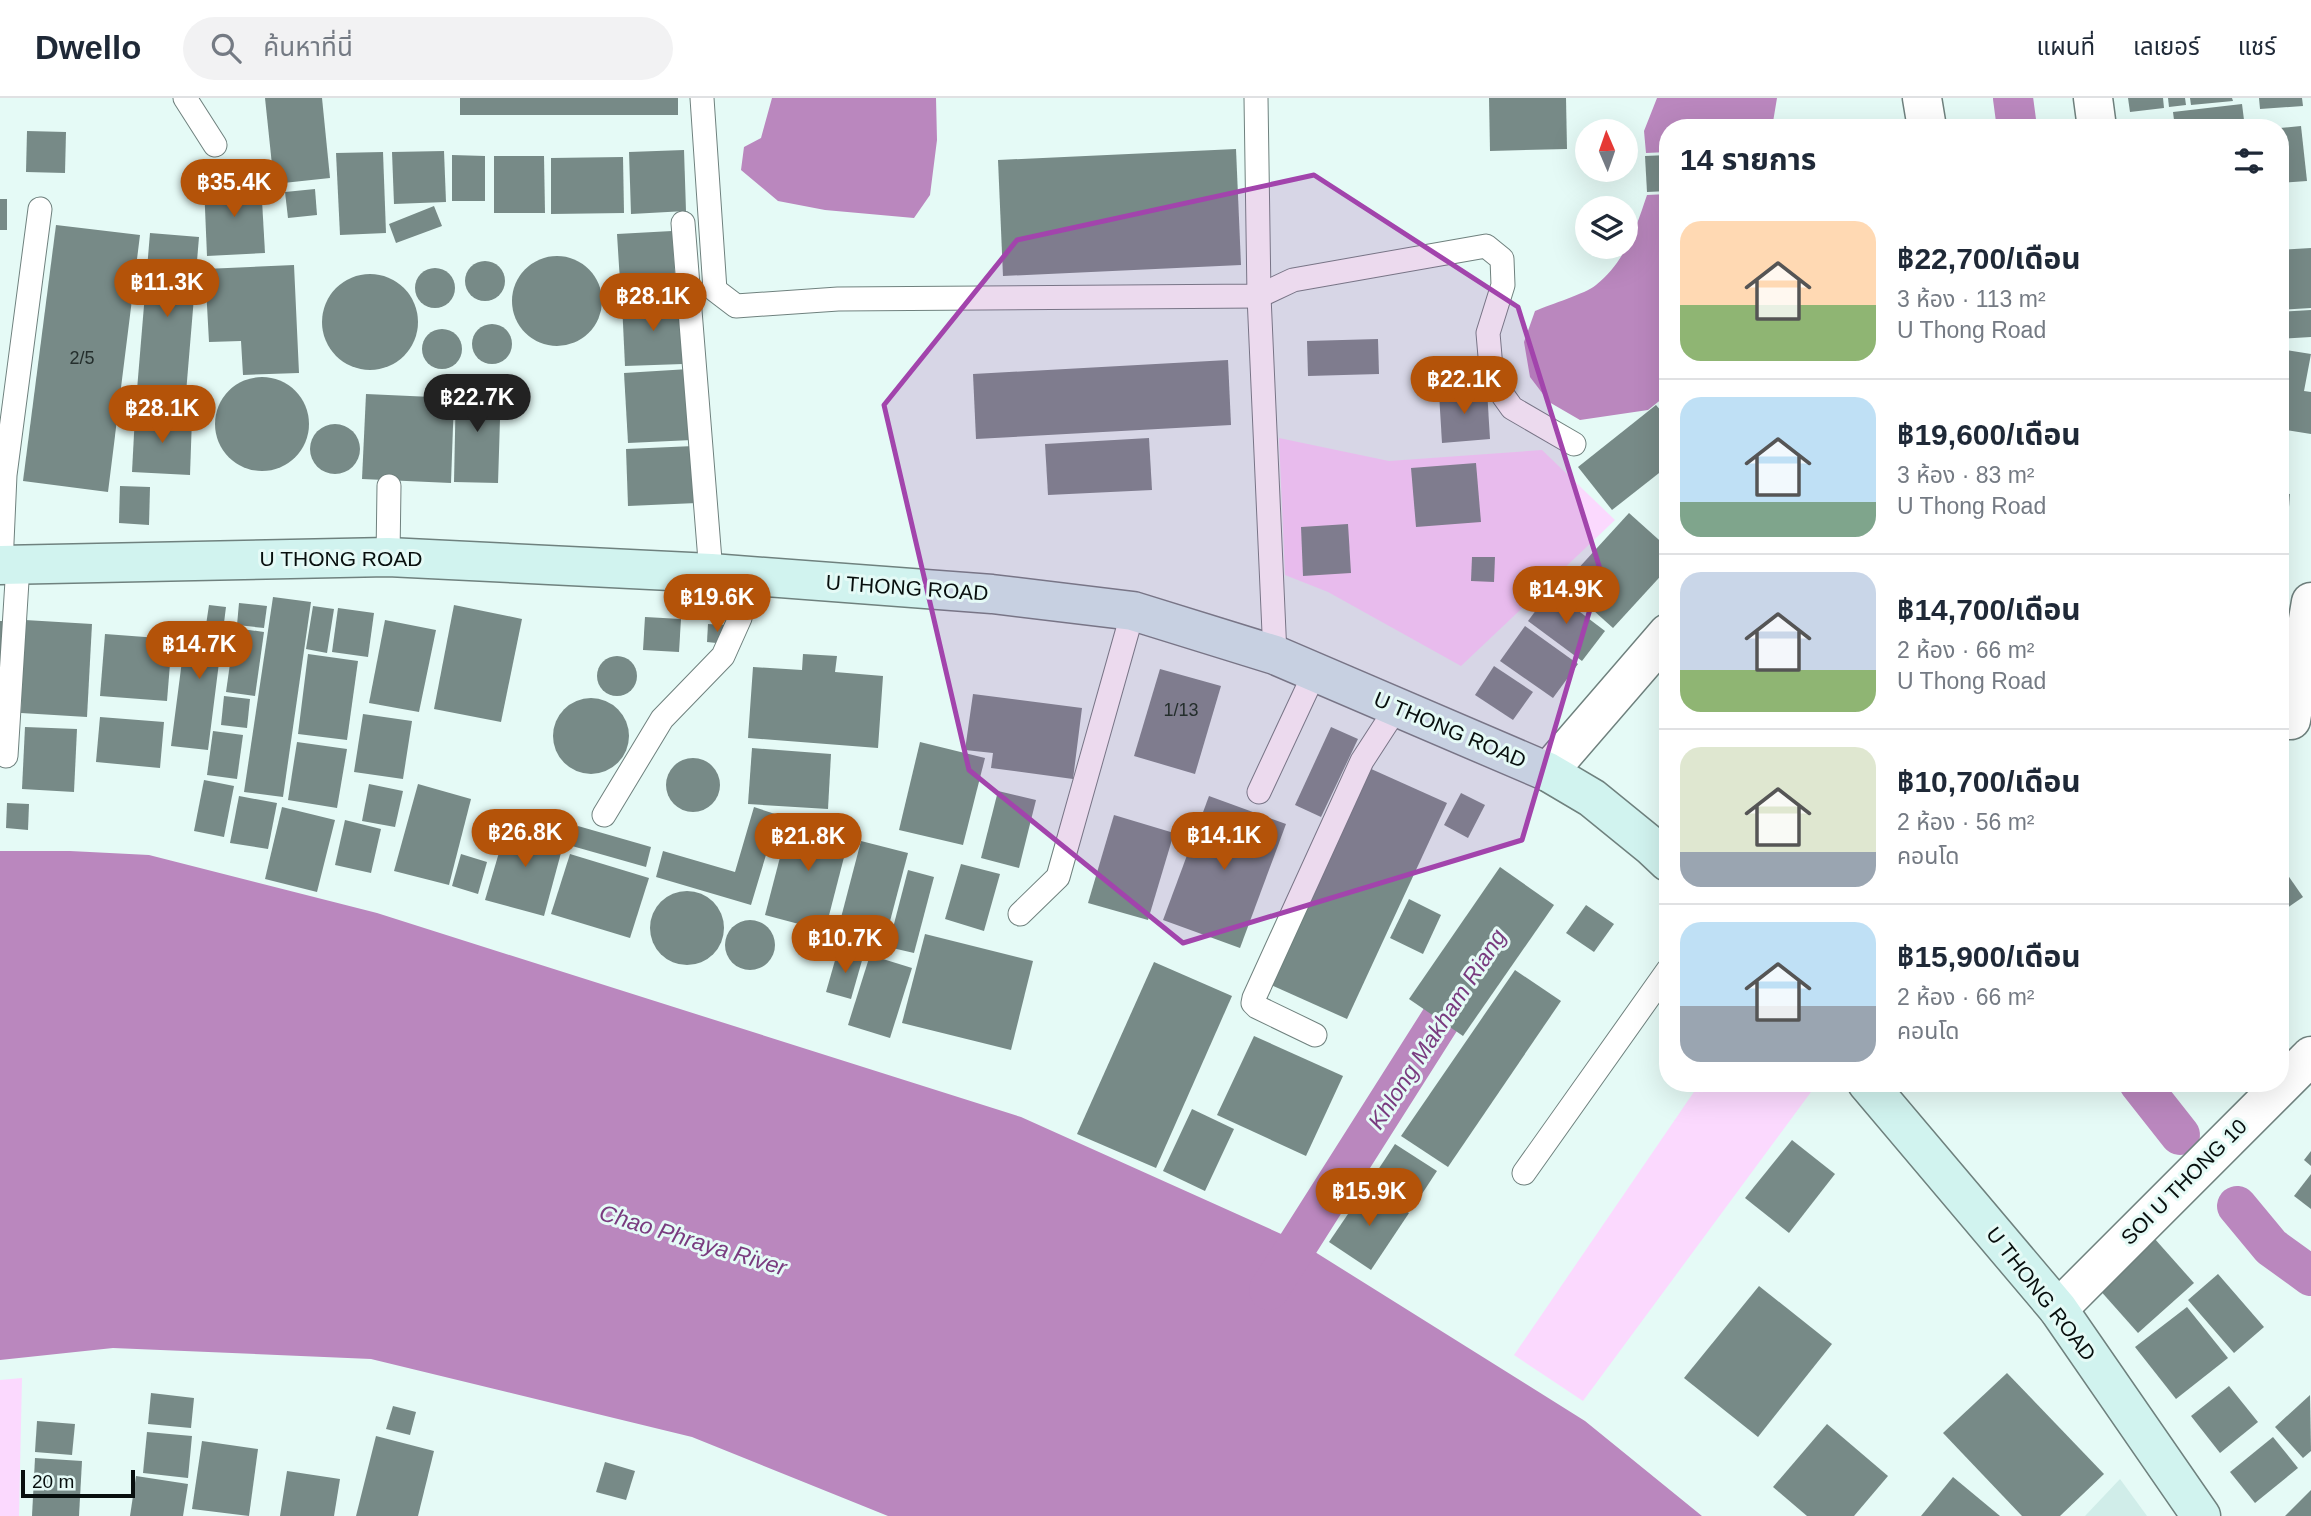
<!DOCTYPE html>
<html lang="th">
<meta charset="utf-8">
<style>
body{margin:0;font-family:Helvetica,"Noto Sans Thai",sans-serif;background:#f2f2f3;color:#1f2937;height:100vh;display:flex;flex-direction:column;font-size:26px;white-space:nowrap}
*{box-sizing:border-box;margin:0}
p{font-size:23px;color:#747a83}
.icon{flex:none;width:38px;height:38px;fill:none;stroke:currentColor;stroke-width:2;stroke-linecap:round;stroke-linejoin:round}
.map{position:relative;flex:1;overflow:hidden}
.sheet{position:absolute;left:1659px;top:21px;width:630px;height:973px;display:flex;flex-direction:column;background:#fff;border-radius:28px;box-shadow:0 7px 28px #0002}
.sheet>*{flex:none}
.needle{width:46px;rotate:358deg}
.fabs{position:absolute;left:1575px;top:21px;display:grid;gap:14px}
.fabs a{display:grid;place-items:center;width:63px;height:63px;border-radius:50%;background:#fff;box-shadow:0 7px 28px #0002;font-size:35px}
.scale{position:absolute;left:21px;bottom:18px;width:114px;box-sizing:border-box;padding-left:7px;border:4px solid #080f0e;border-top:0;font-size:19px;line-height:24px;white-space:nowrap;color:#080f0e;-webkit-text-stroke:5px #e5faf6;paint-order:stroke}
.price{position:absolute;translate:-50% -60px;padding:0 16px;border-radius:24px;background:#b45309;color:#fff;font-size:23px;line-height:46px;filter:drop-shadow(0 2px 4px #0008)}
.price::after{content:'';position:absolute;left:50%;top:42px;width:21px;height:16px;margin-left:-10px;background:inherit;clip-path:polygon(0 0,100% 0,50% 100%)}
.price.current{background:#222;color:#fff}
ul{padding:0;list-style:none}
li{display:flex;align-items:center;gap:21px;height:175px;padding:0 21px}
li+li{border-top:2px solid #e0e1e3}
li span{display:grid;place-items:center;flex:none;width:196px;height:140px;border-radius:21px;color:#555}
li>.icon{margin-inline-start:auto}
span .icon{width:84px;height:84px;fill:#fffc;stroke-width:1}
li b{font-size:30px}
h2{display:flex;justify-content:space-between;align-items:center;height:84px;padding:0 21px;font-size:30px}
header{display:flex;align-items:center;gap:42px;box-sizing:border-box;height:98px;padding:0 35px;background:#fff;border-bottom:2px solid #e0e1e3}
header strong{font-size:33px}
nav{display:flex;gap:38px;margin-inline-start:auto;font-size:24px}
.search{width:490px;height:63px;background:#f2f2f3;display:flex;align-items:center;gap:18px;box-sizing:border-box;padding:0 24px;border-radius:38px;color:#747a83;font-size:26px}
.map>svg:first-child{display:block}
</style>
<header>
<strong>Dwello</strong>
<div class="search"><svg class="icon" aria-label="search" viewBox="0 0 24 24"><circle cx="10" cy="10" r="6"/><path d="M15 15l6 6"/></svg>ค้นหาที่นี่</div>
<nav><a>แผนที่</a><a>เลเยอร์</a><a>แชร์</a></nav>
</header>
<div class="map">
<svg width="2311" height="1418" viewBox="0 0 2311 1418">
<rect width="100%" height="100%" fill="#e5faf6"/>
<path fill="#d0ede9" d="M 2120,1381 L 2147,1418 L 2085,1418 Z"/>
<g fill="#fbd9fe">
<path d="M 1279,340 L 1389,363 L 1542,352 L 1615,422 L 1461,568 L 1328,494 L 1285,477 Z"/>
<path d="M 1700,985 L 1805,985 L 1811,994 L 1583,1303 L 1514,1257 Z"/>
<path d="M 22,1280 L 19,1418 L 0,1418 L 0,1282 Z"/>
</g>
<g fill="#ba87be">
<path d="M 772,0 L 936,0 L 937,42 L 930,97 L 914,120 L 825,112 L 778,103 L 741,72 L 744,49 L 761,40 Z"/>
<path d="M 1657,0 L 1777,0 L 1772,30 L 1668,30 L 1668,54 L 1646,55 L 1644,33 Z"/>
<path d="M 1668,96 L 1668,296 L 1648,312 L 1580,322 L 1549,304 L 1530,279 L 1524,244 L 1535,213 C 1551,206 1585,196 1596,187 C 1625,164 1636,130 1647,97 Z"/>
<path d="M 0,753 L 70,753 L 149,757 L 377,815 L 1021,1019 L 1299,1144 L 1585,1323 L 1702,1418 L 888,1418 L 692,1339 L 371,1261 L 113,1250 L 0,1262 Z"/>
</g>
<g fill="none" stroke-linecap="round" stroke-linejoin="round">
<g stroke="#ba87be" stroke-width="40">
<path d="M 2013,0 L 2017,30"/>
<path d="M 2139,985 L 2180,1037"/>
<path d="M 2237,1108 L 2271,1149 L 2311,1178"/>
<path d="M 1269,1192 L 1470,875"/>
</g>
</g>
<g fill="#778a87">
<path d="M 265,0 L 322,0 L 330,80 L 274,86 Z"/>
<rect x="460" y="0" width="218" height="17"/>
<path d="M 1489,0 L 1566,0 L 1567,51 L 1490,53 Z"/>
<path d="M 2128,0 L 2163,0 L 2164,10 L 2130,14 Z"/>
<path d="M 2168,0 L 2185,0 L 2186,7 L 2169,9 Z"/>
<path d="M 2190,0 L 2232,0 L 2233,3 L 2191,7 Z"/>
<path d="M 2259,0 L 2302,0 L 2303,8 L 2260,11 Z"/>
<path d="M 2242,6 L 2245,30 L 2175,30 L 2173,14 Z"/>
<path d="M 2301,28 L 2307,83 L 2280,85 L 2280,30 Z"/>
<path d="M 27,33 L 66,34 L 65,75 L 26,74 Z"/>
<path d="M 1236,51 L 1241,167 L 1003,178 L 998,62 Z"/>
<path d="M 684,52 L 686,113 L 631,116 L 629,54 Z"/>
<path d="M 444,53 L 446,104 L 394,106 L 392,54 Z"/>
<path d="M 383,54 L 386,135 L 340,137 L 336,55 Z"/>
<path d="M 452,57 L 485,58 L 485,103 L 452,103 Z"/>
<path d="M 1668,57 L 1668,93 L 1647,94 L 1645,58 Z"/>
<path d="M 494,58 L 544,58 L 545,115 L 494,115 Z"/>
<path d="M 623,59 L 624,115 L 551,116 L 551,60 Z"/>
<path d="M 261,85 L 265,155 L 207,158 L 204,87 Z"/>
<path d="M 315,91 L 317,117 L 288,120 L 285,94 Z"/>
<rect x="0" y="101" width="7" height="31"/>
<path d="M 434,108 L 442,128 L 396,145 L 389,126 Z"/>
<path d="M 56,127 L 140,137 L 108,394 L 23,383 Z"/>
<path d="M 672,133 L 676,195 L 621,199 L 617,136 Z"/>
<path d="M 150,135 L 199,139 L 185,307 L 136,304 Z"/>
<path d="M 2311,150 L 2311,210 L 2280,212 L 2280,152 Z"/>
<circle cx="557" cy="203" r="45"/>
<circle cx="485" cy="183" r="20"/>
<path d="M 294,167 L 299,275 L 243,277 L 241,243 L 209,244 L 205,171 Z"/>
<circle cx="435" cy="190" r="20"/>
<circle cx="370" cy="224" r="48"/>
<path d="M 680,202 L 683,266 L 625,268 L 622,205 Z"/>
<path d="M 2311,212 L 2311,239 L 2280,241 L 2280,214 Z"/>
<circle cx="492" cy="246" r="20"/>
<circle cx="442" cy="251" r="20"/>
<path d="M 1378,241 L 1379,276 L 1308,278 L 1307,243 Z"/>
<path d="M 2280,251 L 2311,256 L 2304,293 L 2311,294 L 2311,336 L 2280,331 Z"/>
<path d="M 1228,262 L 1231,327 L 976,341 L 973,276 Z"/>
<path d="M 689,271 L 692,342 L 628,345 L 624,275 Z"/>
<circle cx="262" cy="326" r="47"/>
<path d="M 456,288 L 501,289 L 498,385 L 454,384 Z"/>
<path d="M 1487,292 L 1490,341 L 1442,345 L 1439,295 Z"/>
<path d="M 366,296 L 454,300 L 451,385 L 362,381 Z"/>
<path d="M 1656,307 L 1668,321 L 1668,368 L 1612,412 L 1578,369 Z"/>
<path d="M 135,317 L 192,320 L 190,377 L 132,374 Z"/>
<circle cx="335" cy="351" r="25"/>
<path d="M 1149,340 L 1152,392 L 1048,397 L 1045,346 Z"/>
<path d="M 694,348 L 697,405 L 628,408 L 626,351 Z"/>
<path d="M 1476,365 L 1481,424 L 1416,429 L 1411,370 Z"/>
<path d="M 120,388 L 150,389 L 149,427 L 119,425 Z"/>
<path d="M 2280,395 L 2290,396 L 2285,462 L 2280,461 Z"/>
<path d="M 1629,415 L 1668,450 L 1668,470 L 1613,530 L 1564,486 Z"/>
<path d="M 1348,426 L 1351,475 L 1303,478 L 1301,429 Z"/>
<path d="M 1472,459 L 1495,459 L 1494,484 L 1471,483 Z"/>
<path d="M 1551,492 L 1605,533 L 1582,563 L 1528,523 Z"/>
<path d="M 273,499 L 311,504 L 283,699 L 244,694 Z"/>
<path d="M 239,505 L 267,508 L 264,530 L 237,527 Z"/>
<path d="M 209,507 L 226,509 L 208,652 L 171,648 L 187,524 L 206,527 Z"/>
<path d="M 454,507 L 522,521 L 501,624 L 434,611 Z"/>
<path d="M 313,508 L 334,511 L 327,555 L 306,551 Z"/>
<path d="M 338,510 L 374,515 L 368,559 L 332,554 Z"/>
<path d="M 645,519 L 681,521 L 679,554 L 643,552 Z"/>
<path d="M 25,522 L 92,526 L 87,619 L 21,615 Z"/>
<path d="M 385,522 L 436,532 L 419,614 L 369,605 Z"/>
<path d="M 0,523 L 6,523 L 0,579 Z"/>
<path d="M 708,526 L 727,527 L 726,546 L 707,544 Z"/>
<path d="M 1525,528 L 1578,566 L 1553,600 L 1500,563 Z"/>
<path d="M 235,530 L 264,534 L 255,598 L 226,594 Z"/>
<path d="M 105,536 L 172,541 L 167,603 L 100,598 Z"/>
<path d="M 308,556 L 358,563 L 347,642 L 298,636 Z"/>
<path d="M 803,556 L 837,558 L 835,574 L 883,578 L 878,650 L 748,640 L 753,569 L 802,572 Z"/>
<circle cx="617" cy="578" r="20"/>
<path d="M 1494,568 L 1533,594 L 1513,622 L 1475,597 Z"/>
<path d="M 1160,571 L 1221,588 L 1195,676 L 1134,658 Z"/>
<path d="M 973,596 L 1082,610 L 1073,681 L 991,670 L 993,655 L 965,652 Z"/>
<path d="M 224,598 L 250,601 L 247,630 L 221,627 Z"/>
<circle cx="591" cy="638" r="38"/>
<path d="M 363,616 L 412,623 L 403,681 L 354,674 Z"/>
<path d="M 100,619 L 164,624 L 160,670 L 96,664 Z"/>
<path d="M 25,629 L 77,631 L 74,694 L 22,691 Z"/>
<path d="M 1331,629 L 1358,641 L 1321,719 L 1295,707 Z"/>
<path d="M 213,633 L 243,637 L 237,681 L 207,677 Z"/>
<path d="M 297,644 L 347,651 L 337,710 L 288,702 Z"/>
<path d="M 920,644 L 985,660 L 963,747 L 899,732 Z"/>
<path d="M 752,650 L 831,656 L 828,711 L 748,706 Z"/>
<circle cx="693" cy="687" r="27"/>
<path d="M 1369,670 L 1447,705 L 1347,921 L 1269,886 Z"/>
<path d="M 204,682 L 234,688 L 224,739 L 194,733 Z"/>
<path d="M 369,686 L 403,693 L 395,729 L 362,723 Z"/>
<path d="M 418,686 L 471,701 L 449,787 L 394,773 Z"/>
<path d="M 998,693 L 1036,702 L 1019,770 L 981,760 Z"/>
<path d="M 1461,695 L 1485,707 L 1468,740 L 1444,727 Z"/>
<path d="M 239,698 L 277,705 L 268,751 L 230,745 Z"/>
<path d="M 1209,698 L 1286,726 L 1240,850 L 1163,822 Z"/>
<path d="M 7,705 L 29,706 L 28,732 L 6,730 Z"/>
<path d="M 282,709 L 335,722 L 317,794 L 265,781 Z"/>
<path d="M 754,709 L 778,717 L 751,807 L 656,779 L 663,753 L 735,774 Z"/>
<path d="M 791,717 L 851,732 L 825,833 L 765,817 Z"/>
<path d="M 1114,717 L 1174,735 L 1148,822 L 1088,805 Z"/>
<path d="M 345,722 L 381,731 L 371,775 L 335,767 Z"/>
<path d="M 508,724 L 565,740 L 544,818 L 485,802 Z"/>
<path d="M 578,728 L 651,749 L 646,769 L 572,748 Z"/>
<path d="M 861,743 L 908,755 L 884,846 L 837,835 Z"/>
<path d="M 461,756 L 487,764 L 478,796 L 452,788 Z"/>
<path d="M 570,756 L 649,780 L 630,840 L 551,816 Z"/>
<path d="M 961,766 L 1000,776 L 984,833 L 945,821 Z"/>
<path d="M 2280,766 L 2303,799 L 2280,815 Z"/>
<path d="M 1500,769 L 1554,807 L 1463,938 L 1409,901 Z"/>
<path d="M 908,772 L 934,779 L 914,855 L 888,849 Z"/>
<circle cx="687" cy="830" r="37"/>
<path d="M 1409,801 L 1441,817 L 1423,856 L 1390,840 Z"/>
<path d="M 1586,807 L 1614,826 L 1594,854 L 1566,835 Z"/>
<circle cx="750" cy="847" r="25"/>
<path d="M 925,836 L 1033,863 L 1011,952 L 902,925 Z"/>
<path d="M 838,852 L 863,859 L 851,901 L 826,894 Z"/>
<path d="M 870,857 L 912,870 L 890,940 L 848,927 Z"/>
<path d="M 1154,864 L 1232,898 L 1156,1070 L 1077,1036 Z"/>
<path d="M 1515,872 L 1561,903 L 1448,1069 L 1401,1038 Z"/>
<path d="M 1254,938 L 1343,978 L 1306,1058 L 1217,1017 Z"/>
<path d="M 1192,1011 L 1234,1031 L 1205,1093 L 1163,1073 Z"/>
<path d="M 1792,1042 L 1835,1076 L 1789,1135 L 1745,1100 Z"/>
<path d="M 1395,1046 L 1437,1073 L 1412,1111 L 1370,1084 Z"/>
<path d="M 2311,1053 L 2311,1068 L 2304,1062 Z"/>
<path d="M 2311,1076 L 2311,1111 L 2294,1098 Z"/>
<path d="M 1367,1088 L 1409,1115 L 1371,1172 L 1329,1144 Z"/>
<path d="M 2154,1140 L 2194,1185 L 2138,1235 L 2098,1190 Z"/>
<path d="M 2218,1176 L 2264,1229 L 2234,1255 L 2188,1202 Z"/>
<path d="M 1759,1188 L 1832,1246 L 1758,1339 L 1684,1280 Z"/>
<path d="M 2187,1209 L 2228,1260 L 2176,1301 L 2135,1249 Z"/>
<path d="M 2007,1275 L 2104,1376 L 2060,1418 L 2022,1418 L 1943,1335 Z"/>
<path d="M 2229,1288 L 2258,1324 L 2220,1355 L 2191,1318 Z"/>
<path d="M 151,1295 L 194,1300 L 191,1330 L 148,1326 Z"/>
<path d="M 2310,1297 L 2311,1353 L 2303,1360 L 2275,1329 Z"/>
<path d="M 393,1308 L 416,1314 L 410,1337 L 386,1331 Z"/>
<path d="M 37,1323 L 75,1326 L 72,1357 L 35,1354 Z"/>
<path d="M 1827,1326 L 1888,1378 L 1854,1418 L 1807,1418 L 1773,1389 Z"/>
<path d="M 147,1334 L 192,1338 L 188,1380 L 143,1375 Z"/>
<path d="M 376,1338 L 434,1353 L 418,1418 L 356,1418 Z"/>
<path d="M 2273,1339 L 2298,1370 L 2255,1405 L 2230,1374 Z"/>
<path d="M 202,1343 L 258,1351 L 249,1418 L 192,1411 Z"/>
<path d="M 35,1360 L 82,1363 L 79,1418 L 32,1418 Z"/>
<path d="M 605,1364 L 635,1373 L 626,1402 L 596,1394 Z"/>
<path d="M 287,1373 L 340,1381 L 334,1418 L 280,1418 Z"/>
<path d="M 136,1378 L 188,1386 L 183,1418 L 130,1418 Z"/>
<path d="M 1953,1379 L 2000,1418 L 1921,1418 Z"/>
<path d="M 2311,1392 L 2311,1418 L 2285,1418 Z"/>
</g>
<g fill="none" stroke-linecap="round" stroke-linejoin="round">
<g stroke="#6f817e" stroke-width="25">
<g id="service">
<path d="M 185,0 L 215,47"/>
<path d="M 702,0 L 715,192 L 736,208 L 838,201 L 1259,198 L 1293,182 L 1486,148 L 1502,161 L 1503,187 L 1488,235 L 1492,282 L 1512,310 L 1574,346"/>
<path d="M 1256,0 L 1259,198 L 1275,557"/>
<path d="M 683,125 L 711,475"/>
<path d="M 388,459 L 389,388"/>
<path d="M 1,467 L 5,377 L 40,111"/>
<path d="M 6,658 L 18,467"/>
<path d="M 1259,694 L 1315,574"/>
<path d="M 604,717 L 662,621 L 723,558 L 740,520 L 749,478"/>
<path d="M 1020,816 L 1058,779 L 1133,513"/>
<path d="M 1315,937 L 1257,909 L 1253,905 L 1254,900 L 1362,663 L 1397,609"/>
<path d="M 1524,1075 L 1668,872"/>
</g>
</g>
<g stroke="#6f817e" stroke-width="41">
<g id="minor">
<path d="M 2291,622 L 2311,504"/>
<path d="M 2058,1211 L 2311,958"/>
</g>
</g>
<g stroke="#6f817e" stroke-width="41">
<g id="tertiary">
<path d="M 1922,0 L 1927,30"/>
<path d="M 2093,0 L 2097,30"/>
<path d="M 1548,674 L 1668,535"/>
</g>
</g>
<g stroke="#6f817e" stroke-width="41">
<g id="secondary">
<path d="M 0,467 L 388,459 L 711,475 L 992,496 L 1133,513 L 1275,557 L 1548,674 L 1592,700 L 1651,748 L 1668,764"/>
<path d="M 1867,985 L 2058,1211 L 2201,1418"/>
</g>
</g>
<use href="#service" stroke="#fff" stroke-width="23"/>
<use href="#minor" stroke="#fff" stroke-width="38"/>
<use href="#tertiary" stroke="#fff" stroke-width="38"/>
<use href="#secondary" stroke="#d1f3ef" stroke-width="38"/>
</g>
<path fill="#a244ac" fill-opacity="0.2" stroke="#a244ac" stroke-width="5" stroke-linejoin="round" d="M 1314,77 L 1518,209 L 1601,474 L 1522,742 L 1183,845 L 969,672 L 884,307 L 1017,142 Z"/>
<g text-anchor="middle" stroke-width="6" stroke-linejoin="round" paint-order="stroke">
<g font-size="18" fill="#242e2c">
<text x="82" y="266">2/5</text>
<text x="1181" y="618">1/13</text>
</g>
<g font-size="21" fill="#080f0e" stroke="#e5faf6">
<text x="341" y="468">U THONG ROAD</text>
<text transform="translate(907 490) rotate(4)" y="7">U THONG ROAD</text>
<text transform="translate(1450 632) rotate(23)" y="7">U THONG ROAD</text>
<text transform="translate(2184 1084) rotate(-45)" y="7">SOI U THONG 10</text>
<text transform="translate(2041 1196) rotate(52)" y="7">U THONG ROAD</text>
</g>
<g font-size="23" font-style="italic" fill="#793b7f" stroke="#e5faf6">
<text transform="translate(1437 931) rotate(-57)" y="8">Khlong Makham Riang</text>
<text transform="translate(693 1142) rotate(17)" y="8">Chao Phraya River</text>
</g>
</g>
</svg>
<div class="fabs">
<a><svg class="needle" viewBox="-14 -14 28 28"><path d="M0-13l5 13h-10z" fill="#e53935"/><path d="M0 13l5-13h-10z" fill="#747a83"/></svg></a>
<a><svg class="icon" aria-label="layers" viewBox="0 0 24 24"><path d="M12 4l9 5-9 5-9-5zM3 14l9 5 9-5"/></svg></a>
</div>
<div class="scale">20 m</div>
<b class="price" style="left:234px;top:121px">฿35.4K</b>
<b class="price" style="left:167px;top:221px">฿11.3K</b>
<b class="price" style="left:653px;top:235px">฿28.1K</b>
<b class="price" style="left:1464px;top:318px">฿22.1K</b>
<b class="price current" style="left:477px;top:336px">฿22.7K</b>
<b class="price" style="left:162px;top:347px">฿28.1K</b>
<b class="price" style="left:1566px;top:528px">฿14.9K</b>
<b class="price" style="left:717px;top:536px">฿19.6K</b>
<b class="price" style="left:199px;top:583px">฿14.7K</b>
<b class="price" style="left:525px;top:771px">฿26.8K</b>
<b class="price" style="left:1224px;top:774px">฿14.1K</b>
<b class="price" style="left:808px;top:775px">฿21.8K</b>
<b class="price" style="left:845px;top:877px">฿10.7K</b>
<b class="price" style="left:1369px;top:1130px">฿15.9K</b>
<section class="sheet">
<h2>14 รายการ<svg class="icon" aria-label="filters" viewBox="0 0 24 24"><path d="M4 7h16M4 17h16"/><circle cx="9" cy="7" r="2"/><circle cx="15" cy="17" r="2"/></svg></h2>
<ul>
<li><span style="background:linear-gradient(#ffd9b3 60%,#8fb573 0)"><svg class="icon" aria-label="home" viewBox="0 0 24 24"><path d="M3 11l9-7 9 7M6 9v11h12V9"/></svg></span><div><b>฿22,700/เดือน</b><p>3 ห้อง · 113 m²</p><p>U Thong Road</p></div></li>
<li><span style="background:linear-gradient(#bfe0f5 75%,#7fa58c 0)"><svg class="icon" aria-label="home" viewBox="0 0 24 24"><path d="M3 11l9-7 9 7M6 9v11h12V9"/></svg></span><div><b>฿19,600/เดือน</b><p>3 ห้อง · 83 m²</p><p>U Thong Road</p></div></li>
<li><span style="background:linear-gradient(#c9d6e8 70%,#8fb573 0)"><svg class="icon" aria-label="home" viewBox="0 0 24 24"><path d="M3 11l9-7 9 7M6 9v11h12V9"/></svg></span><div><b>฿14,700/เดือน</b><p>2 ห้อง · 66 m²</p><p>U Thong Road</p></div></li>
<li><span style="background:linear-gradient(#dfe7d0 75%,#9aa5b1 0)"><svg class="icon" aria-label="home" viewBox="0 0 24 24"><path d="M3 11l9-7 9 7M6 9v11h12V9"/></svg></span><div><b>฿10,700/เดือน</b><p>2 ห้อง · 56 m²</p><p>คอนโด</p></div></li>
<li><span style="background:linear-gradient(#bfe0f5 60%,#9aa5b1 0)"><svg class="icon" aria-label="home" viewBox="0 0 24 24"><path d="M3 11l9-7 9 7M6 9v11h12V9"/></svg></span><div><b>฿15,900/เดือน</b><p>2 ห้อง · 66 m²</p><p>คอนโด</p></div></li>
</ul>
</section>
</div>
